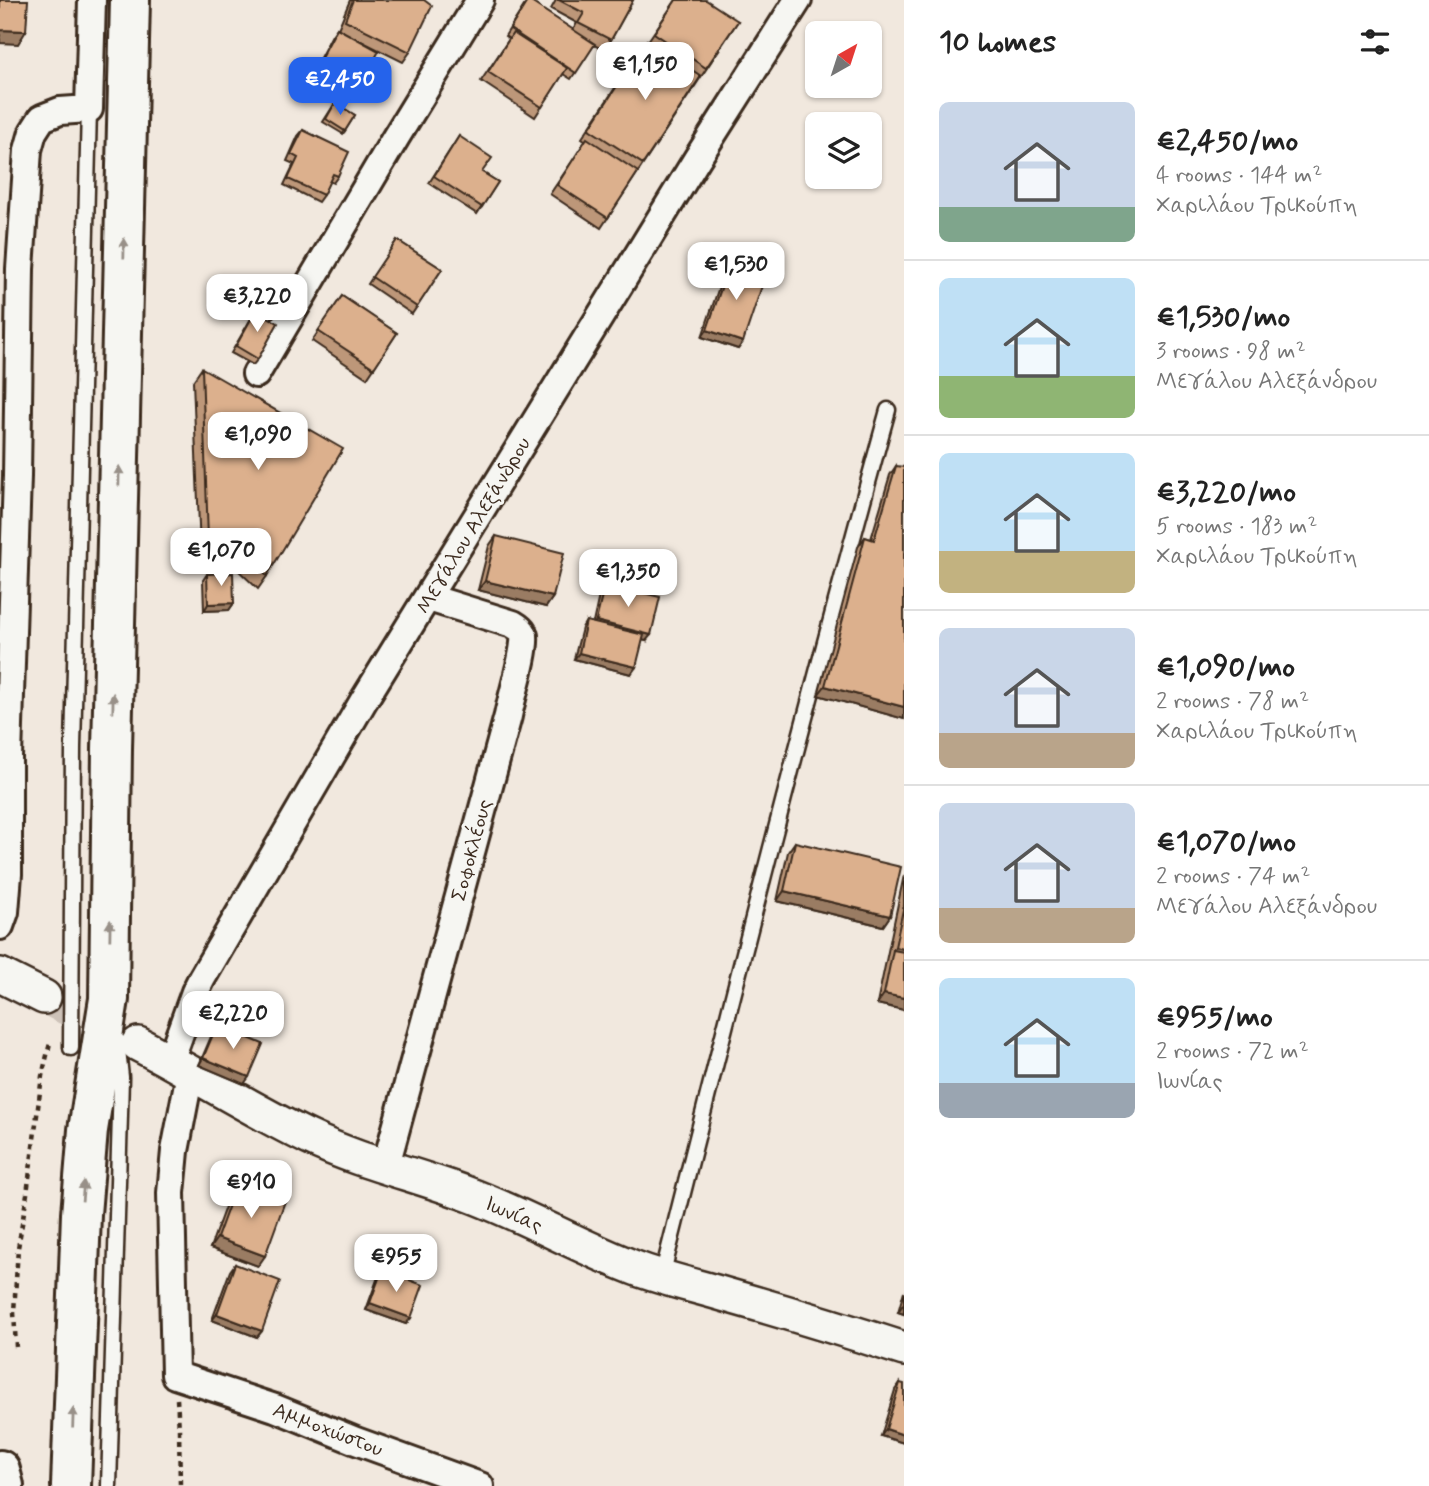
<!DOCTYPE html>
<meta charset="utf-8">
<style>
body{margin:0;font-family:Mynerve,sans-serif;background:#f2f2f2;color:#222;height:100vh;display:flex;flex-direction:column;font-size:26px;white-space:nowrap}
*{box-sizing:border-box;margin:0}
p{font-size:23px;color:#767676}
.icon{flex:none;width:38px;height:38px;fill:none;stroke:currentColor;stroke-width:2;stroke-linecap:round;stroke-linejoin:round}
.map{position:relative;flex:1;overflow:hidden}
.sheet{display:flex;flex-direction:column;background:#fff;width:525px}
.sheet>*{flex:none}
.needle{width:46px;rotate:39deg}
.fabs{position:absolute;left:805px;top:21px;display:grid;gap:14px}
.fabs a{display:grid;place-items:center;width:77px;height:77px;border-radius:10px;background:#fff;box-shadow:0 2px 5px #0004;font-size:35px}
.price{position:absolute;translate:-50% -60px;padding:0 16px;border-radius:14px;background:#fff;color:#222;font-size:23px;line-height:46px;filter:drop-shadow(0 2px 4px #0008)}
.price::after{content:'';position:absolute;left:50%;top:42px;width:21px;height:16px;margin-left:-10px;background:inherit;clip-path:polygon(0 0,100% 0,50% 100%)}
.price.selected{background:#2563eb;color:#fff}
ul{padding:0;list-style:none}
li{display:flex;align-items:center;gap:21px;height:175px;padding:0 35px}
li+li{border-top:2px solid #e0e0e0}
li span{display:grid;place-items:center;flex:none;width:196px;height:140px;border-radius:10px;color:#555}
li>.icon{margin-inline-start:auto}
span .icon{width:84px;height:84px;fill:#fffc;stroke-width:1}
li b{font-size:30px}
h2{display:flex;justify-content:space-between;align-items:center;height:84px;padding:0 35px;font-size:30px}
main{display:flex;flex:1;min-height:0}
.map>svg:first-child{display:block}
</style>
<main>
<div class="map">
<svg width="904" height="1486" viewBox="0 0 904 1486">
<rect width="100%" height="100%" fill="#f1e8de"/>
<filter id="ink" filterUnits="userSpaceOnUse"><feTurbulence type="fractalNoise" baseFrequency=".0143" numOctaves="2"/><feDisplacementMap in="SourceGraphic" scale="14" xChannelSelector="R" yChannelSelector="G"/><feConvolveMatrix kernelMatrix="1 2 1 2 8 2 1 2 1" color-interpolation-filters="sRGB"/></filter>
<g filter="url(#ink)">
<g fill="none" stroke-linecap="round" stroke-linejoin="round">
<path stroke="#cdc2b8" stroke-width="33" stroke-dasharray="33 17" stroke-linecap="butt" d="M 44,997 L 126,1039"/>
<g stroke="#3b2a1e" stroke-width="19">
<g id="service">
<path d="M 71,1048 L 73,747 L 89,109"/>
<path d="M 662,1276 C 735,987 808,698 888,410"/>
<path d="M 109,1486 L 120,1115 L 121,1077 L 117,1040"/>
</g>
</g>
<g stroke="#3b2a1e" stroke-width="32">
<g id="minor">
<path d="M 256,374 L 396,137 L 480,0"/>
<path d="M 0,926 L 5,912 L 8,874 L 8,757 L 17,476 L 20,269 L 28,150 L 33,132 L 42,118 L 60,111 L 89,109 L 92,0"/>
<path d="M 170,1061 L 195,992 L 202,978 L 364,700 L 697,159 L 798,0"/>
<path d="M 190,1073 L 175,1151 L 171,1193 L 175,1375 L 275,1408 L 356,1441 L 480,1486"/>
<path d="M 386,1165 L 508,716 C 511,699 526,651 524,636 C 523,630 518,627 513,624 L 429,598"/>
</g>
</g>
<g stroke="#3b2a1e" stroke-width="38">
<g id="tertiary">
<path d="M 0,975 L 44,997"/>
<path d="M 138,1044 C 196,1074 251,1110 310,1138 C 360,1162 414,1174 465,1193 C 523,1214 577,1246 635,1268 C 664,1279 696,1286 726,1295 C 786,1312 845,1330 904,1349"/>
</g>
</g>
<g stroke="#3b2a1e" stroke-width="44">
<g id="motorway">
<path d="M 0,1470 L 4,1486"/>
<path d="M 71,1486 L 81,1214 L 88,1130 L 109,999 L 112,749 L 130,0"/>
</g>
</g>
<g stroke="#3b2a1e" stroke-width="4.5" stroke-dasharray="5 5" stroke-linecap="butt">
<path d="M 16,1347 L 14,1312 L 18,1248 L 27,1194 L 42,1076 L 50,1043"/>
<path d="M 177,1399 L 179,1429 L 180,1486"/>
</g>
<use href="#service" stroke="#f6f6f2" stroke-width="14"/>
<use href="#minor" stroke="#f6f6f2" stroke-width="26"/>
<use href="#tertiary" stroke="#f6f6f2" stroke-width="33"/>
<use href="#motorway" stroke="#f6f6f2" stroke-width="38"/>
</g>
<g fill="#bd9779" stroke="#3b2a1e" stroke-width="2">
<path d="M 350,0 L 424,0 L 410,52 L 403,62 L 345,33 L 362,83 L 358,89 L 315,67 L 332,35 L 337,28 L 338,29 Z"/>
<path d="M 528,0 L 573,30 L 577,23 L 551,9 L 556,0 L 633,0 L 611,40 L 604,50 L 594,45 L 571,79 L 563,74 L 535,117 L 481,81 L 509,39 L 505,36 Z"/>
<path d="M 676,0 L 738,21 L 601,228 L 550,194 L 586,141 L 582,138 L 640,50 L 648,41 Z"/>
<path d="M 335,103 L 355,115 L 343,134 L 323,122 Z"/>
<path d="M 303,130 L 338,176 L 333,183 L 329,181 L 323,195 L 318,202 L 284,185 L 294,164 L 287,161 L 298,136 Z"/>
<path d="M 459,136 L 482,172 L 498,182 L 477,214 L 429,183 Z"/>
<path d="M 397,240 L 442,269 L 412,314 L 368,284 Z"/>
<path d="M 730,262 L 743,342 L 738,349 L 702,337 L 725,269 Z"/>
<path d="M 342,296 L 397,333 L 367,378 L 312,341 Z"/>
<path d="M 256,310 L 258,359 L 253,365 L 231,353 Z"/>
<path d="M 202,368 L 267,576 L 258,589 L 237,569 L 200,550 L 193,381 Z"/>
<path d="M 896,466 L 904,719 L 818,695 L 858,547 L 865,537 L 871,539 L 890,475 Z"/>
<path d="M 496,536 L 553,597 L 546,607 L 478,590 L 489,546 Z"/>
<path d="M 207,574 L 234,603 L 229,610 L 204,611 L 203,580 Z"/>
<path d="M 605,584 L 646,641 L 642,640 L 631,674 L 574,659 L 582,628 L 586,621 L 593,623 L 600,591 Z"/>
<path d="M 795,842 L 890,916 L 883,926 L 777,901 L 788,852 Z"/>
<path d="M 904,875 L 904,1010 L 877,1004 Z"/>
<path d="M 217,1025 L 244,1084 L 199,1065 L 213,1032 Z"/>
<path d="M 237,1183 L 258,1266 L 210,1248 L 230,1193 Z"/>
<path d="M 235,1264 L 262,1331 L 257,1337 L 212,1320 L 230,1271 Z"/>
<path d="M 382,1270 L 411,1318 L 406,1324 L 366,1310 L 378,1277 Z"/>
<path d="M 904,1291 L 904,1314 L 898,1312 Z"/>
<path d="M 900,1383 L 904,1443 L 881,1436 L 895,1390 Z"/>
</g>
<g fill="#9a7b63" stroke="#3b2a1e" stroke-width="2">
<path d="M 0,30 L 26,31 L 18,44 L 0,43 Z"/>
<path d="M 707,330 L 743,342 L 738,349 L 702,337 Z"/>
<path d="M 485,581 L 553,597 L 546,607 L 478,590 Z"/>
<path d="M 234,603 L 229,610 L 204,611 L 208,604 Z"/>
<path d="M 596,621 L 651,635 L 646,641 L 591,628 Z"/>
<path d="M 579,653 L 636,667 L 631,674 L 574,659 Z"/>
<path d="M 825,686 L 904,707 L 904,719 L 818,695 Z"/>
<path d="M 784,891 L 890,916 L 883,926 L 777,901 Z"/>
<path d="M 895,947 L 904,949 L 904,964 L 893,950 Z"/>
<path d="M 884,994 L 904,998 L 904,1010 L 877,1004 Z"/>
<path d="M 203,1058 L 249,1077 L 244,1084 L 199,1065 Z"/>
<path d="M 217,1238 L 265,1256 L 258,1266 L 210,1248 Z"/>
<path d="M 370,1303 L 411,1318 L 406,1324 L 366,1310 Z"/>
<path d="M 904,1303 L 904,1314 L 898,1312 Z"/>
<path d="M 217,1314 L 262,1331 L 257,1337 L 212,1320 Z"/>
<path d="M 886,1429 L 904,1435 L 904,1443 L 881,1436 Z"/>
</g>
<g fill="#dcb08d" stroke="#3b2a1e" stroke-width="2">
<path d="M 0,0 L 28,0 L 26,31 L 0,30 Z"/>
<path d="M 353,0 L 424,0 L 432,6 L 410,52 L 345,20 Z"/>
<path d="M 528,0 L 595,44 L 576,73 L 510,29 Z"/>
<path d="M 559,0 L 633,0 L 611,40 L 578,23 L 584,13 Z"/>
<path d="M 676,0 L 706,0 L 738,21 L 706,68 L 654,33 Z"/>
<path d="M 337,28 L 379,51 L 362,83 L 320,60 Z"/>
<path d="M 513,33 L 567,68 L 542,107 L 488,72 Z"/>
<path d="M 647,40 L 701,76 L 643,164 L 589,129 Z"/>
<path d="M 335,103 L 355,115 L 345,131 L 326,119 Z"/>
<path d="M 303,130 L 349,152 L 338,176 L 333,174 L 323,195 L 288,179 L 298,158 L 291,154 Z"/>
<path d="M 459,136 L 492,158 L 482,172 L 498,182 L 482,207 L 434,176 Z"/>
<path d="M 587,138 L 638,172 L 608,218 L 557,185 Z"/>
<path d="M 397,240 L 442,269 L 417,307 L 372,277 Z"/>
<path d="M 730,262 L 766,274 L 743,342 L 707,330 Z"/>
<path d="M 342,296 L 397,333 L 374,368 L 318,331 Z"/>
<path d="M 256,310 L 278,323 L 258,359 L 236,346 Z"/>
<path d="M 202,368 L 343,449 L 267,576 L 245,557 L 208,538 Z"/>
<path d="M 896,466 L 904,467 L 904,707 L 825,686 L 865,537 L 874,540 Z"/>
<path d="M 496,536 L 564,553 L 553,597 L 485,581 Z"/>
<path d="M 233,573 L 234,603 L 208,604 L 207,574 Z"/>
<path d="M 605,584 L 660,597 L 651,635 L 596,621 Z"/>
<path d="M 586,621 L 644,635 L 636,667 L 579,653 Z"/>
<path d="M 795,842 L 901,867 L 890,916 L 784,891 Z"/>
<path d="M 904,905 L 904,949 L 895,947 Z"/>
<path d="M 893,950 L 904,952 L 904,998 L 884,994 Z"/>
<path d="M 217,1025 L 263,1044 L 249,1077 L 203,1058 Z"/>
<path d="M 237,1183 L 285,1201 L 265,1256 L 217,1238 Z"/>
<path d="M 235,1264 L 280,1281 L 262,1331 L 217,1314 Z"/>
<path d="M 382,1270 L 423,1285 L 411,1318 L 370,1303 Z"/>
<path d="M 900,1383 L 904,1384 L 904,1435 L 886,1429 Z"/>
</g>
<defs><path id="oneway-solid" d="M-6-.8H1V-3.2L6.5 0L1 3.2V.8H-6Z" transform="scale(1.75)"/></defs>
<g fill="#989088">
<use href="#oneway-solid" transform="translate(124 248) rotate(-89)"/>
<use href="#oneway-solid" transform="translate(119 476) rotate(-89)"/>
<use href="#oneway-solid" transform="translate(113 703) rotate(-89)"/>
<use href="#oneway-solid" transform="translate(110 930) rotate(-89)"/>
<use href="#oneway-solid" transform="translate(83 1191) rotate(-85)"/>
<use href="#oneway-solid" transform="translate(73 1418) rotate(-88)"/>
</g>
</g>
<g text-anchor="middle" stroke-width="6" stroke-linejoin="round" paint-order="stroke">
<g font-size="21" fill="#3b2a1e" stroke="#f6f6f2">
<text transform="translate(473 525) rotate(-59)" y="7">Μεγάλου Αλεξάνδρου</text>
<text transform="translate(471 850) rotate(-75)" y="7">Σοφοκλέους</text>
<text transform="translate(514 1214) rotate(24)" y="7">Ιωνίας</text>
<text transform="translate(328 1429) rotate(21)" y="7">Αμμοχώστου</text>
</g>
</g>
</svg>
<div class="fabs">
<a><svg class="needle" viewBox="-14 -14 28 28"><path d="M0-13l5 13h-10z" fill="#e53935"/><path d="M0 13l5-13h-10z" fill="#767676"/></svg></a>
<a><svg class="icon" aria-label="layers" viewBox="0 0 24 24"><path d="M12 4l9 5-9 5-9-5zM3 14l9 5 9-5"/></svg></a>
</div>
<b class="price" style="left:645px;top:102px">€1,150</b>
<b class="price selected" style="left:340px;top:117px">€2,450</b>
<b class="price" style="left:736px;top:302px">€1,530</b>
<b class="price" style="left:257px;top:334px">€3,220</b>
<b class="price" style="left:258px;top:472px">€1,090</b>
<b class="price" style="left:221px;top:588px">€1,070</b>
<b class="price" style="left:628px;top:609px">€1,350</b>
<b class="price" style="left:233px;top:1051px">€2,220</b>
<b class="price" style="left:251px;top:1220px">€910</b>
<b class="price" style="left:396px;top:1294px">€955</b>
</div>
<section class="sheet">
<h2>10 homes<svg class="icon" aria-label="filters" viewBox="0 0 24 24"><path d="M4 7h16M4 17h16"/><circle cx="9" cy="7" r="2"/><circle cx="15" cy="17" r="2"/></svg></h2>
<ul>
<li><span style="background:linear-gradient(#c9d6e8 75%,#7fa58c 0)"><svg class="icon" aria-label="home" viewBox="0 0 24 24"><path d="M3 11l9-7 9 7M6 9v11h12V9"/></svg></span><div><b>€2,450/mo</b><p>4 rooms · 144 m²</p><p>Χαριλάου Τρικούπη</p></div></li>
<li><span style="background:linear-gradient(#bfe0f5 70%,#8fb573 0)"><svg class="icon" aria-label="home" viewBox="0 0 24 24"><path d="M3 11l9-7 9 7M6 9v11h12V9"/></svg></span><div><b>€1,530/mo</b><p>3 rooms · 98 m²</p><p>Μεγάλου Αλεξάνδρου</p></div></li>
<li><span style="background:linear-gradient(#bfe0f5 70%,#c2b280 0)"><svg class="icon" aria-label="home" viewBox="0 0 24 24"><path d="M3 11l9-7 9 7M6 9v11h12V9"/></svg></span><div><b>€3,220/mo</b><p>5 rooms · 183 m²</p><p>Χαριλάου Τρικούπη</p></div></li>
<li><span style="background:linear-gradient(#c9d6e8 75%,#b9a48a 0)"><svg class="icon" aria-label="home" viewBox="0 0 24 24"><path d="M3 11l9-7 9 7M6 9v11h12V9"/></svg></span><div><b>€1,090/mo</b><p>2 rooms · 78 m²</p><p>Χαριλάου Τρικούπη</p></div></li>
<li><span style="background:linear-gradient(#c9d6e8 75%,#b9a48a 0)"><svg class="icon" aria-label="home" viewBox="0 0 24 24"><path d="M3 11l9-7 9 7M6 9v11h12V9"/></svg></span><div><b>€1,070/mo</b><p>2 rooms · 74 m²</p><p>Μεγάλου Αλεξάνδρου</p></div></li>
<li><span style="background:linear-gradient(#bfe0f5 75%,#9aa5b1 0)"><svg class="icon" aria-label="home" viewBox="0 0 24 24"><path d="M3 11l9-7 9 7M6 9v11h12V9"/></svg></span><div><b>€955/mo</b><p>2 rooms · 72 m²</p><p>Ιωνίας</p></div></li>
</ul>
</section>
</main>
